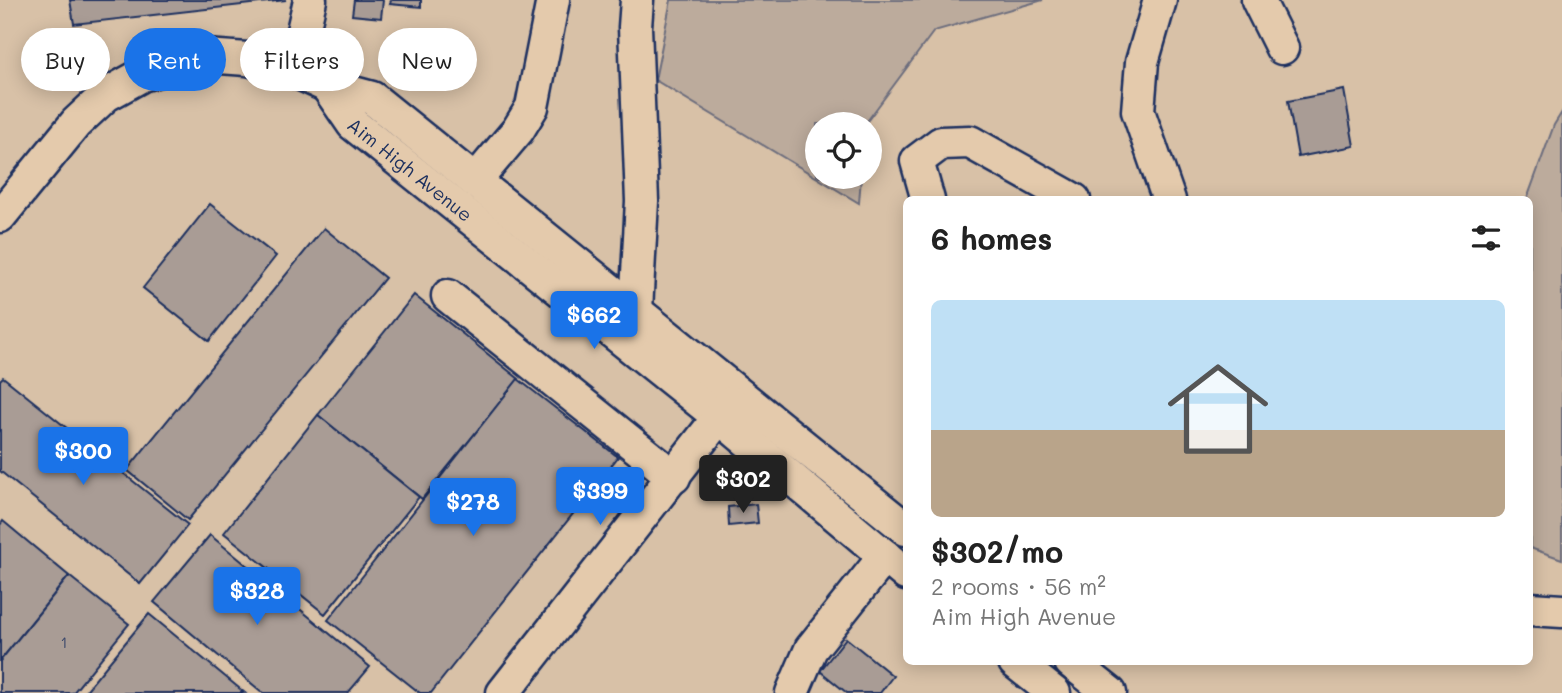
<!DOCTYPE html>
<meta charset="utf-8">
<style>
body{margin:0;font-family:Mali,sans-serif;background:#f2f2f2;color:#222;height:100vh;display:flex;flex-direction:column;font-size:26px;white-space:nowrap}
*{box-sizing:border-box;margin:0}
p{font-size:23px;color:#767676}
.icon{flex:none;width:38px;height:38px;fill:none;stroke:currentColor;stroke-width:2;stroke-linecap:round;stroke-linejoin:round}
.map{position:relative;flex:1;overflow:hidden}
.sheet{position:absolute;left:903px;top:196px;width:630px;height:469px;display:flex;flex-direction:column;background:#fff;border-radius:10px;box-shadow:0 4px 18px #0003}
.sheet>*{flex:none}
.banner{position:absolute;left:21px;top:28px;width:665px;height:63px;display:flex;gap:14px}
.buttons{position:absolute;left:805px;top:112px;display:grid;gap:14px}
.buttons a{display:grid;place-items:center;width:77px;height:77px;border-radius:50%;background:#fff;box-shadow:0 4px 18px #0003;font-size:35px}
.price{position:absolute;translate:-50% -60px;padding:0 16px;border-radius:7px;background:#1a73e8;color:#fff;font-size:23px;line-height:46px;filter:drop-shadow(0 2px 4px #0008)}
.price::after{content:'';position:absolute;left:50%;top:42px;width:21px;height:16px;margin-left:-10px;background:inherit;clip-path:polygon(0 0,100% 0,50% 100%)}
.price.selected{background:#222;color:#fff}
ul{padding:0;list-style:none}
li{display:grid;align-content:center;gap:14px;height:371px;padding:0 28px}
li span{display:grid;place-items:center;height:217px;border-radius:10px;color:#555}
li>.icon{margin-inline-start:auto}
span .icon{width:126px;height:126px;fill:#fffc;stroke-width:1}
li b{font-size:30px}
h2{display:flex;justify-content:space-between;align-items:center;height:84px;padding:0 28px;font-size:30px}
.pill{padding:0 24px;border-radius:32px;background:#fff;box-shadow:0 4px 18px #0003;font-size:24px;line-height:63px}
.pill.selected{background:#1a73e8;color:#fff}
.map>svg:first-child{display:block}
</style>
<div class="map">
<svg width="1562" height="693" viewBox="0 0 1562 693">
<rect width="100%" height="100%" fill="#d8c1a7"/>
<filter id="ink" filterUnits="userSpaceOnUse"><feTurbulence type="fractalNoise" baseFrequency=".0143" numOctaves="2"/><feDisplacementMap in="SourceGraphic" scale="14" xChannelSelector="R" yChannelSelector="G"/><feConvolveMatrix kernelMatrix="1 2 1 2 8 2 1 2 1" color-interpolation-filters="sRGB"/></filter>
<g filter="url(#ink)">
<g fill="#bcab9c" stroke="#6c6d7d" stroke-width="2">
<path d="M 671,0 L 1043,0 L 934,31 L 865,124 L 817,124 L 817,177 L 861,177 L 859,203 L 655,80 Z"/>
<path d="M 1562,112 L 1562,559 L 1530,548 L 1530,200 L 1527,199 L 1554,125 Z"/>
</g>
<g fill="#a99c95" stroke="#1b2f5e" stroke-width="2">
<path d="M 70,0 L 286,0 L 74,24 Z"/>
<path d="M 354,0 L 383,0 L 381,18 L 352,15 Z"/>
<path d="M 391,0 L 421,0 L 421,7 L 390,4 Z"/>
<path d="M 1344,90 L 1354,146 L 1298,157 L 1288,101 Z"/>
<path d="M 210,204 L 276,256 L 209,341 L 143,288 Z"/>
<path d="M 324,228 L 385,278 L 188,520 L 127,470 Z"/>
<path d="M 414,295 L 519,379 L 422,499 L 318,415 Z"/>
<path d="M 3,377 L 188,525 L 140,584 L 0,471 L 0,380 Z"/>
<path d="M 518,379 L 618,457 L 431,693 L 420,693 L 328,620 Z"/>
<path d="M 318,415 L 419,497 L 325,614 L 224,533 Z"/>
<path d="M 756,504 L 758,523 L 729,526 L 728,507 Z"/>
<path d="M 3,521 L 69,576 L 0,661 L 0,525 Z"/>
<path d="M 210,535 L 370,667 L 348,693 L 263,693 L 154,602 Z"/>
<path d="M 69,576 L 129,624 L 73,693 L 0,693 L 0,661 Z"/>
<path d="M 149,614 L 245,693 L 84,693 Z"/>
<path d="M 846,638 L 893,676 L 880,693 L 847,693 L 820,671 Z"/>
</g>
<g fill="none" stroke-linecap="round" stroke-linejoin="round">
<g stroke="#1b2f5e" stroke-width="37">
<g id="minor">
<path d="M 1160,0 L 1142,62 L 1138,111 L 1169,200"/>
<path d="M 1258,0 L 1282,48"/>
<path d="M 288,68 L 303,31 L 310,0"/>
<path id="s1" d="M 327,86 L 353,124 L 719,417 L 906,574"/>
<path d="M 475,181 L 518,130 L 532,107 L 553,0"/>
<path d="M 928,200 L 917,161 L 941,143 L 970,142 L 1074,200"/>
<path d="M 0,216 L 76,123 L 106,95 L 142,75 L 206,56 L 247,59 L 288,68 L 327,86 L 372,98 L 906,529"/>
<path d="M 448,296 L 674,477"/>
<path d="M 636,310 L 642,201 L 635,27 L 637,0"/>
<path d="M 1530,609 L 1562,611"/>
<path d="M 1015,662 L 1054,693"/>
<path d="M 1071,662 L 1110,693"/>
<path d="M 503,693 L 731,402"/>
<path d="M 792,693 L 811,649 L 885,556"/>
</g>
</g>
<use href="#minor" stroke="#e4caac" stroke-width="32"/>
</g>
</g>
<g text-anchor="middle" stroke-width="6" stroke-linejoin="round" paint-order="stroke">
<g font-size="16" fill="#3e4a6c">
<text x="64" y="648">1</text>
</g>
<g font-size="19" fill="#1b2f5e" stroke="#e4caac">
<text dy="7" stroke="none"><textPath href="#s1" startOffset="119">Aim High Avenue</textPath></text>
</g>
</g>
</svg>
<div class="buttons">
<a><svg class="icon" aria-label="locate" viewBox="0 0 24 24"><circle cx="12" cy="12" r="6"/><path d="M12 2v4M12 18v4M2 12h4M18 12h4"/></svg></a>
</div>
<b class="price" style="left:594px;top:351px">$662</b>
<b class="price" style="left:83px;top:487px">$300</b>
<b class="price selected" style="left:743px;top:515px">$302</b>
<b class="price" style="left:600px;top:527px">$399</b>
<b class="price" style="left:473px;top:538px">$278</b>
<b class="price" style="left:257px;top:627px">$328</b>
<div class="banner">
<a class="pill">Buy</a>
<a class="pill selected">Rent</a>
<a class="pill">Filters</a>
<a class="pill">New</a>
</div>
<section class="sheet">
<h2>6 homes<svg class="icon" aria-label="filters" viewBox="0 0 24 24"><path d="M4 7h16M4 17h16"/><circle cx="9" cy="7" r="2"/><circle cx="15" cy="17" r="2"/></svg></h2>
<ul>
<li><span style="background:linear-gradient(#bfe0f5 60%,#b9a48a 0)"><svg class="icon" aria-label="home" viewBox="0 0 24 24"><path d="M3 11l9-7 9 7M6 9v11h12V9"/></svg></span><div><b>$302/mo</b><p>2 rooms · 56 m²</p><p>Aim High Avenue</p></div></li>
</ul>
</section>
</div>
